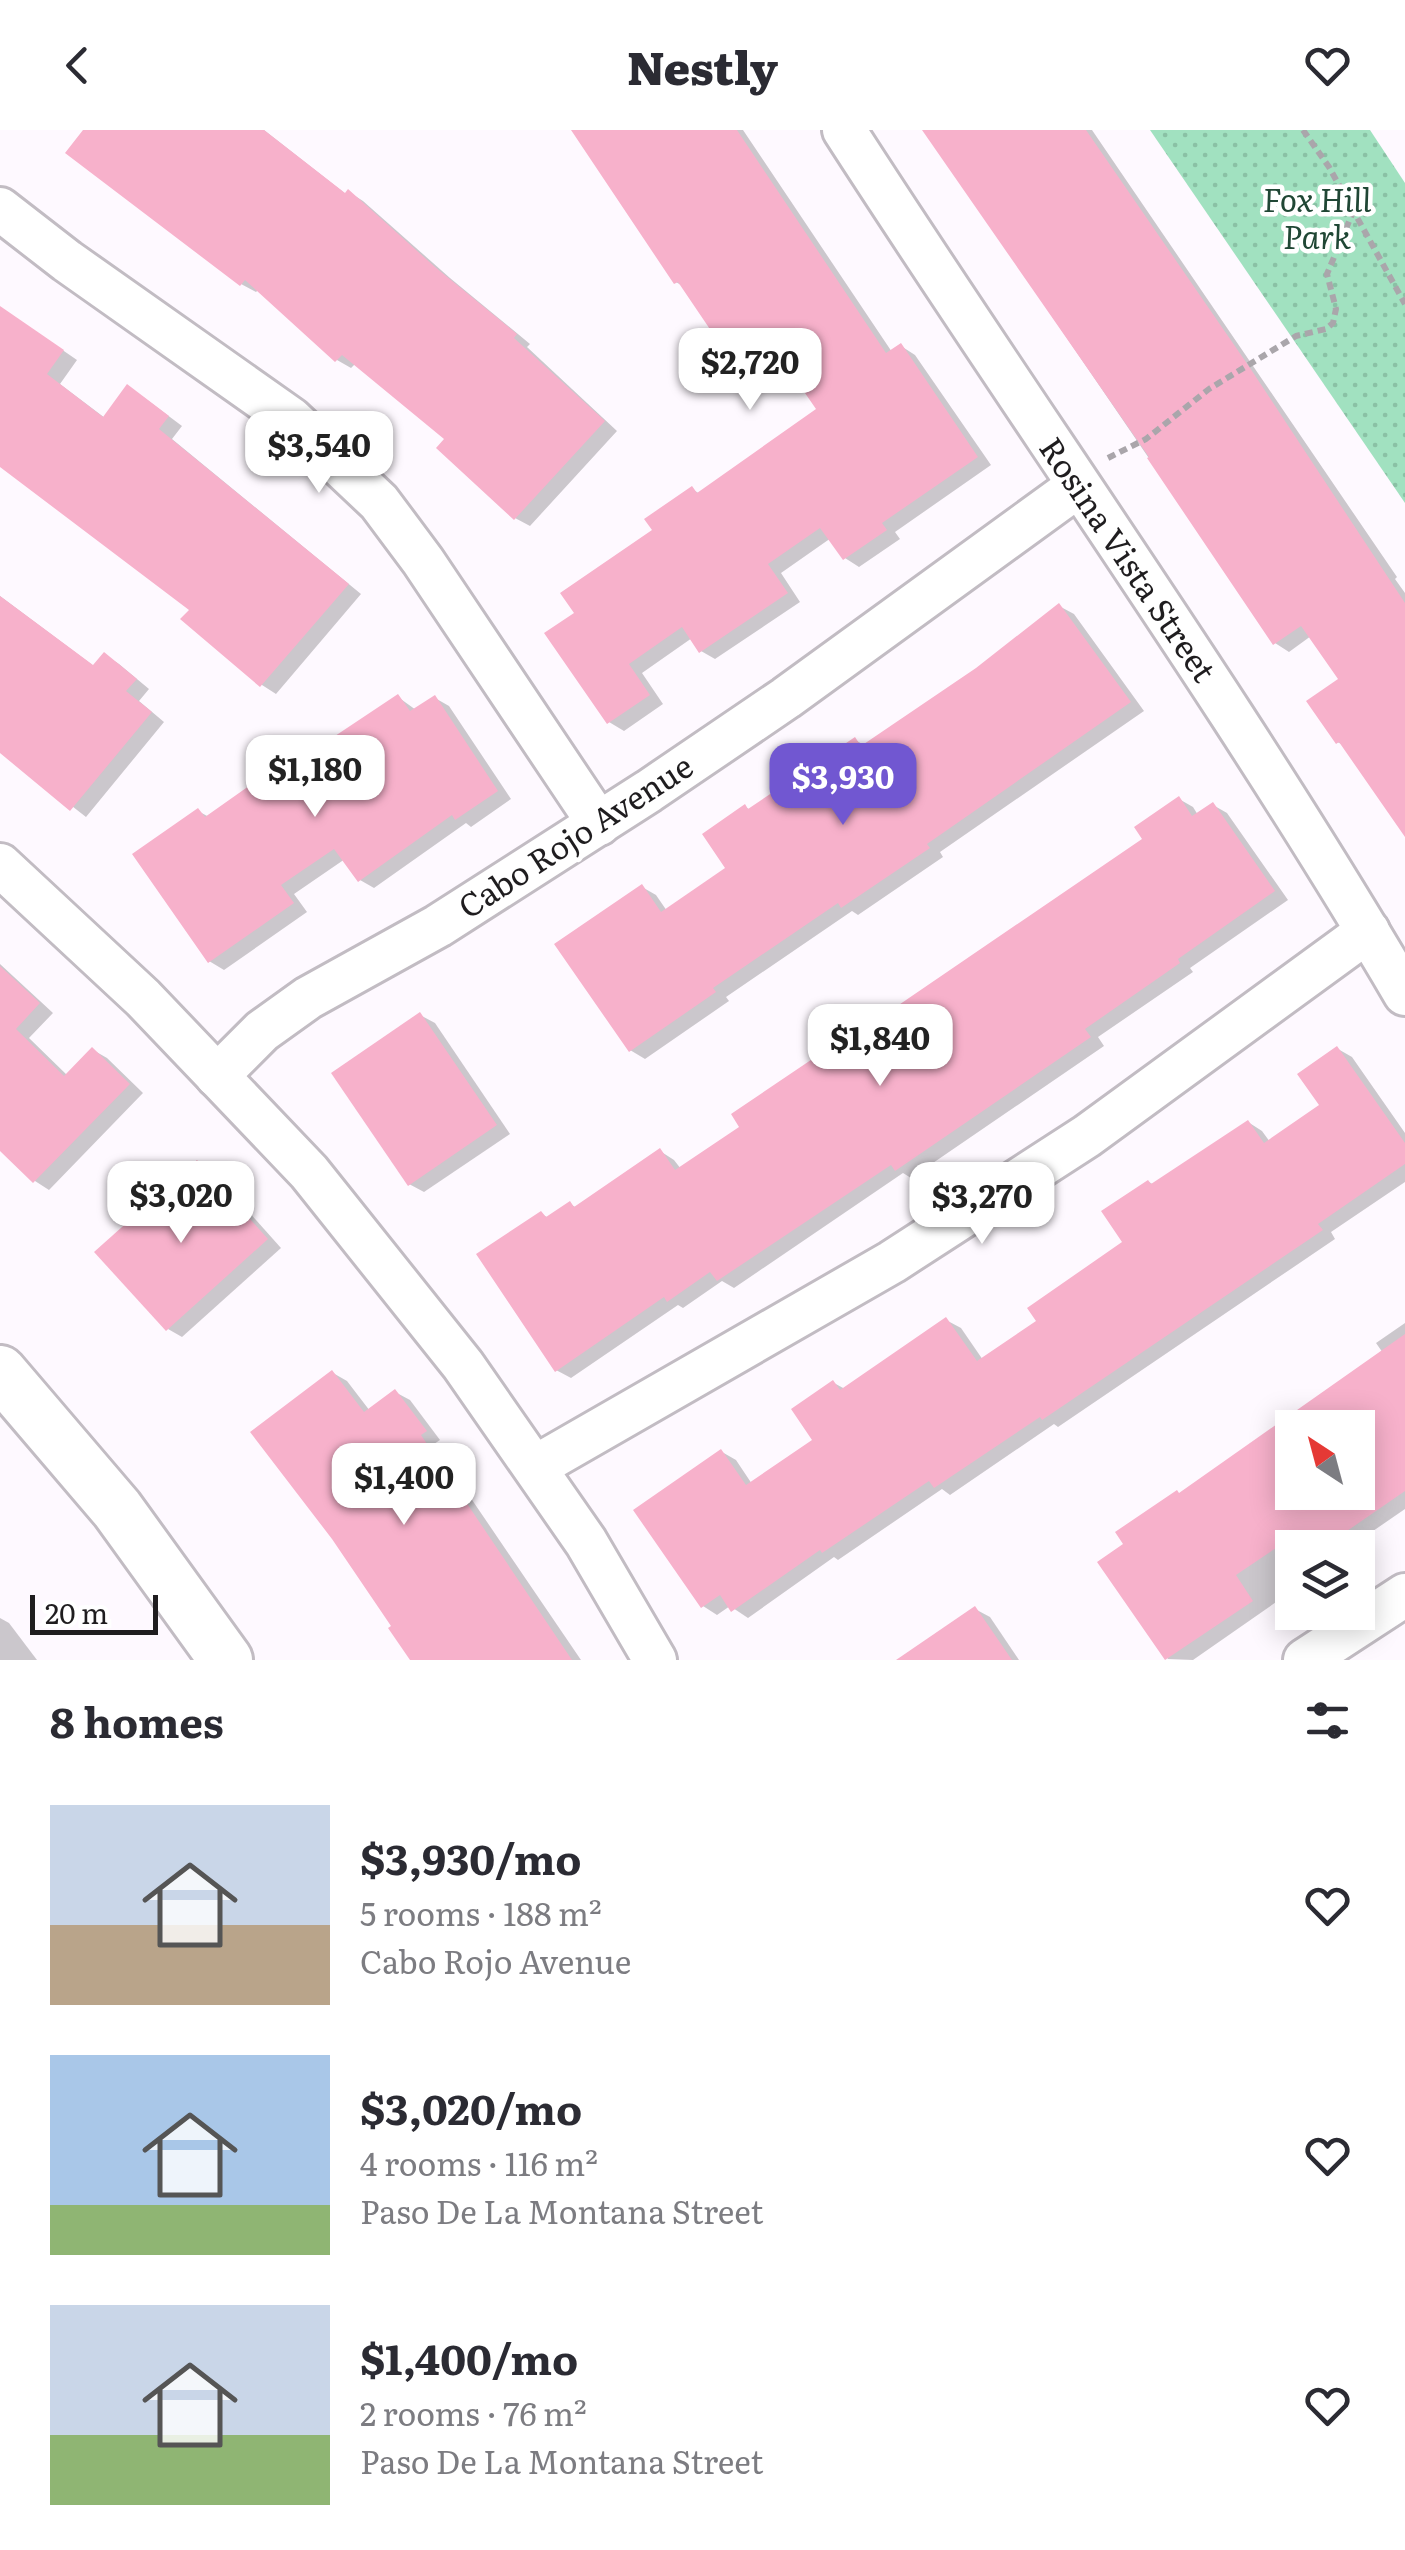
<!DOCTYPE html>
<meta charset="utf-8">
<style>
body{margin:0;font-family:Literata,serif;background:#f2f2f3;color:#2b2b33;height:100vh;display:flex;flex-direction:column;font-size:38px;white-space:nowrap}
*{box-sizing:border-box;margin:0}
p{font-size:32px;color:#7c7c81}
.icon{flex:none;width:55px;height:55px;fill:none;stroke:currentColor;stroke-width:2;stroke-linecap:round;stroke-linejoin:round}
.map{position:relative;height:1530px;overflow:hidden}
.sheet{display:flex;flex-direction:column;background:#fff;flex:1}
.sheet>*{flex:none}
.needle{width:65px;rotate:324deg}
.buttons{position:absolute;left:1275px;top:1280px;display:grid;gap:20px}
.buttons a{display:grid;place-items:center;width:100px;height:100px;border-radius:0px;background:#fff;box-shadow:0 5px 25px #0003;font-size:50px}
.scale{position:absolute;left:30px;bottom:25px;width:128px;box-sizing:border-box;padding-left:10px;border:5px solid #1f1d1f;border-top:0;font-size:28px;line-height:35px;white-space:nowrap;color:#1f1d1f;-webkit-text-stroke:8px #fff;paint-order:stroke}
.price{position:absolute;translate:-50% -85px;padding:0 22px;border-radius:20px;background:#fff;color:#222;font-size:32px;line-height:65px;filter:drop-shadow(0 2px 5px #0008)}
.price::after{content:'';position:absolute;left:50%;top:60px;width:30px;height:22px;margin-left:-15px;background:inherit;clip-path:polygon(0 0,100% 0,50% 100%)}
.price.selected{background:#7157d1;color:#fff}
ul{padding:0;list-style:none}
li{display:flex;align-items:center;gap:30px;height:250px;padding:0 50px}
li span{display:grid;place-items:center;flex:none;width:280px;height:200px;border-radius:0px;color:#555}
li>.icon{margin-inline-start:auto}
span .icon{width:120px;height:120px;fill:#fffc;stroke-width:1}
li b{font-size:42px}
h2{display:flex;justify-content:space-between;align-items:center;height:120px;padding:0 50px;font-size:42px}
header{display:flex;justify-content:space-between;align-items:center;height:130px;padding:0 50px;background:#fff;font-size:45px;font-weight:800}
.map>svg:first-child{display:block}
</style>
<header><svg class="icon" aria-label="back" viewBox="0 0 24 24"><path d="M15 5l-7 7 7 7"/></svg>Nestly<svg class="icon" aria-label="heart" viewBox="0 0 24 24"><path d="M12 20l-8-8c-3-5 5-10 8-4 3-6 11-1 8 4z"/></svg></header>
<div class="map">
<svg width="1405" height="1530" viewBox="0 0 1405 1530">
<defs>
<pattern id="park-dots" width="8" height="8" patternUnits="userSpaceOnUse" patternTransform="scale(2.5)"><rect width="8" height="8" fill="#a1e1c0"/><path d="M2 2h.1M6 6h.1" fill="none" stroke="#8ac1a5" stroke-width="1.8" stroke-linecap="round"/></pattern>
</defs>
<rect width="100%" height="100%" fill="#fef9ff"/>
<path fill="url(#park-dots)" d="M 1150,0 L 1370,0 L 1405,53 L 1405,373 Z"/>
<g fill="#0003" fill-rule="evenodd">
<path d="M 86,0 L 264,0 L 347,65 L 349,62 L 363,71 L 450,148 L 530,214 L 527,217 L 617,301 L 530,396 L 515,388 L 448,309 L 356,233 L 351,238 L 337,230 L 259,159 L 256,162 L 241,154 Z"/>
<path d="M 573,0 L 743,0 L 892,222 L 901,216 L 915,225 L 991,335 L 895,402 L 900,409 L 859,437 L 845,428 L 831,408 L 781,443 L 800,472 L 715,529 L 701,521 L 692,508 L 642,543 L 663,574 L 624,601 L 609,592 L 578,484 L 692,359 L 700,364 L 820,280 L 788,234 L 759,254 L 745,246 L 684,157 L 676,152 Z"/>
<path d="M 925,0 L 1092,0 L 1397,447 L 1395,449 L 1405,463 L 1405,702 L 1346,616 L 1337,612 L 1342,550 L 1311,506 L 1289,522 L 1275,513 Z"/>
<path d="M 0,177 L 77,230 L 60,254 L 105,288 L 142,266 L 182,296 L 172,309 L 361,464 L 276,564 L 262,555 L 184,489 L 192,479 L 0,333 Z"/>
<path d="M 0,466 L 95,537 L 105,525 L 119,534 L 149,559 L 139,571 L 164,592 L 86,687 L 0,620 Z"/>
<path d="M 1059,476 L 1074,484 L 1144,581 L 940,722 L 943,727 L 858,785 L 852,781 L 726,867 L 729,871 L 645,929 L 630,920 L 642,757 L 656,765 L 667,781 L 728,738 L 745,677 L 751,680 L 855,610 L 866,616 L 977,540 Z"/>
<path d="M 398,567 L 416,580 L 435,568 L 449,576 L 511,669 L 471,697 L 466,693 L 374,758 L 360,750 L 345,729 L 294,764 L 307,782 L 224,840 L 209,831 L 198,681 L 209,687 L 322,608 L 329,613 Z"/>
<path d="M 1179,669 L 1193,677 L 1198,685 L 1213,675 L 1227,683 L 1288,770 L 1190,838 L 1193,842 L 1098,907 L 1104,916 L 911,1048 L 903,1043 L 734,1158 L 722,1151 L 683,1178 L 678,1175 L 571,1248 L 556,1240 L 541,1084 L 549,1088 L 570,1074 L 577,1078 L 660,1021 L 674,1030 L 681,1039 L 743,997 L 889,885 L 1145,709 Z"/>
<path d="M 0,834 L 53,883 L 29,908 L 68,946 L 93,920 L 107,928 L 143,963 L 49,1060 L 35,1051 L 0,1017 Z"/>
<path d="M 420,885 L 435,893 L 510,1004 L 424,1062 L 409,1054 Z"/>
<path d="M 1338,919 L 1352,927 L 1405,1003 L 1405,1052 L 1331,1102 L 1335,1109 L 1058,1297 L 1054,1294 L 950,1365 L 942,1359 L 838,1430 L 834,1427 L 748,1488 L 730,1476 L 717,1485 L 703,1476 L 722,1322 L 736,1330 L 752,1354 L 815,1310 L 834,1253 L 845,1259 L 946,1190 L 961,1198 L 983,1230 L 1039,1192 L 1126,1113 L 1149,1052 L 1154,1055 L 1248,992 L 1262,1001 L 1270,1012 L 1322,975 Z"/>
<path d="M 197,1033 L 212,1041 L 281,1118 L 182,1207 L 168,1199 Z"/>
<path d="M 1405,1193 L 1405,1379 L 1360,1410 L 1368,1422 L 1358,1429 L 1358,1418 L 1292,1418 L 1292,1461 L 1193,1530 L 1168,1529 L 1101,1432 L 1127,1414 L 1181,1365 L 1383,1223 L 1376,1213 ZM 1292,1298 L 1358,1298 L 1358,1362 L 1292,1362 Z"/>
<path d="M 333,1243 L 347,1251 L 370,1281 L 395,1262 L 410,1270 L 440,1310 L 434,1314 L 581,1530 L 413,1530 Z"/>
<path d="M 975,1479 L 990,1487 L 1019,1530 L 901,1530 Z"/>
<path d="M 0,1488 L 9,1493 L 37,1530 L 0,1530 Z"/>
</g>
<g fill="#f7b1cb" fill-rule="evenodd">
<path d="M 83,0 L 264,0 L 345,63 L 348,59 L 435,137 L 517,204 L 514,208 L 605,291 L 514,390 L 436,318 L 444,309 L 342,225 L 335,232 L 245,150 L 240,156 L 65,23 Z"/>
<path d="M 571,0 L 737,0 L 886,223 L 901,213 L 978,327 L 882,393 L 887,400 L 843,430 L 820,398 L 768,434 L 788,463 L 699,523 L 682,497 L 629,534 L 650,565 L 607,594 L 544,503 L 574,483 L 560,463 L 652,400 L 644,389 L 692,356 L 697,363 L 816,279 L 778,224 L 743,248 L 678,152 L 674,154 Z"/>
<path d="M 922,0 L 1086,0 L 1250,238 L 1405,473 L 1405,707 L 1339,612 L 1336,614 L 1306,571 L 1338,549 L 1301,496 L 1273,515 L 1147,328 L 1149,327 Z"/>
<path d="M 0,176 L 64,220 L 47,244 L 103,287 L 127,254 L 169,286 L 159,299 L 349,454 L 260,557 L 180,489 L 189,480 L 0,337 Z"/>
<path d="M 0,466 L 93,535 L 104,522 L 137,549 L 126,561 L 152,582 L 70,681 L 0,623 Z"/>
<path d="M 1059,473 L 1131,572 L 927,714 L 930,718 L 841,778 L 838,773 L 713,858 L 716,862 L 629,922 L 554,814 L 642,754 L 661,782 L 725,738 L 702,704 L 745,674 L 748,679 L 855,607 L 861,616 L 976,538 Z"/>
<path d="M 398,564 L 410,581 L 435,565 L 498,661 L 455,690 L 452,685 L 358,752 L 334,719 L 281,755 L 294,773 L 208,833 L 132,724 L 198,678 L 205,687 L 321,605 L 326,612 Z"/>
<path d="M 1179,666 L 1192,686 L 1213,672 L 1275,761 L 1178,829 L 1180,833 L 1085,899 L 1091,907 L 895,1041 L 891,1035 L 717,1151 L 710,1142 L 667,1172 L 664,1167 L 555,1242 L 476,1124 L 541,1081 L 546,1087 L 570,1071 L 574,1077 L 660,1018 L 675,1040 L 739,997 L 731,984 L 885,880 L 887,883 L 1142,709 L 1134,697 Z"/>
<path d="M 0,836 L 40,873 L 16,899 L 64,946 L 92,917 L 130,954 L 33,1053 L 0,1021 Z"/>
<path d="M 420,882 L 497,995 L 408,1056 L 331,943 Z"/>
<path d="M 1337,916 L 1405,1013 L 1405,1034 L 1318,1094 L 1323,1100 L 1042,1290 L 1040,1287 L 934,1358 L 929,1351 L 822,1423 L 820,1420 L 731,1482 L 720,1465 L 701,1478 L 633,1380 L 721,1319 L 746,1355 L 812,1310 L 791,1279 L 833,1250 L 840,1260 L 946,1187 L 977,1231 L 1036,1191 L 1027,1178 L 1122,1112 L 1101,1081 L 1148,1050 L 1151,1054 L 1248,990 L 1264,1013 L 1319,975 L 1297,944 Z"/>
<path d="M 197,1030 L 268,1109 L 166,1201 L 94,1122 Z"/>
<path d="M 1405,1204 L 1405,1361 L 1347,1401 L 1358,1418 L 1276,1418 L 1236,1445 L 1253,1471 L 1165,1530 L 1097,1432 L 1123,1414 L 1115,1402 L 1177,1360 L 1179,1363 ZM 1292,1298 L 1358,1298 L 1358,1362 L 1292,1362 Z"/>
<path d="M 332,1240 L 364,1282 L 395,1259 L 427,1301 L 421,1305 L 572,1530 L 410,1530 L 388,1498 L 391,1496 L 332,1409 L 250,1302 Z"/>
<path d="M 975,1476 L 1012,1530 L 896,1530 Z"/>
</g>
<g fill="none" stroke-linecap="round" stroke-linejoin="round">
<g stroke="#c2bcc3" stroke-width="48">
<g id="minor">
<path d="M 844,0 C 1030,289 1231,568 1405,864"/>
<path d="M 0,79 L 67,131 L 291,289 L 379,372 L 423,431 L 599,694"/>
<path d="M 0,735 L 143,868 L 309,1042 L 463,1235 L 586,1412 L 655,1530"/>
<path d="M 217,946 L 262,901 L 308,868 L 438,796 L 649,661 L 786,568 L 1078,356"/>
<path d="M 535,1337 L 892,1132 L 1087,1006 L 1368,801"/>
<path d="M 1305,1530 L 1405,1465"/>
</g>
</g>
<g stroke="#c2bcc3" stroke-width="58">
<path id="tertiary" d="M 0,1242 L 117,1379 L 226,1530"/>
</g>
<g stroke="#aaa6ab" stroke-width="6" stroke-dasharray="8 5" stroke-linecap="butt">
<path d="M 1303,0 L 1329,37 L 1405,174"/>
<path d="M 1108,328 L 1146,309 L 1209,259 L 1296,206 L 1326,199 L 1333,193 L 1336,179 L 1327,144 L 1353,82"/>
</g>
<use href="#minor" stroke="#fff" stroke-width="42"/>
<use href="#tertiary" stroke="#fff" stroke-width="52"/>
</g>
<g text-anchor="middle" stroke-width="9" stroke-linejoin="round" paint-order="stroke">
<g font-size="32" font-style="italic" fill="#204735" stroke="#fff">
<text x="1317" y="82">Fox Hill<tspan x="1317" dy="37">Park</tspan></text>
</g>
<g font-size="32" fill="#1f1d1f" stroke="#fff">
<text transform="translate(1127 430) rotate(56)" y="11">Rosina Vista Street</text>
<text transform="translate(576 707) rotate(-33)" y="11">Cabo Rojo Avenue</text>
</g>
</g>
</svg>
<div class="buttons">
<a><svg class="needle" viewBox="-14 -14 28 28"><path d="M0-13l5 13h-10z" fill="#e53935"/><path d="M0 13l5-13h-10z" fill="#7c7c81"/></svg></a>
<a><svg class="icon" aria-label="layers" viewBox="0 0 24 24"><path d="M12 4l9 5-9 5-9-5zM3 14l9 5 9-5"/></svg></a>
</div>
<div class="scale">20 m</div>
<b class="price" style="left:750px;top:283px">$2,720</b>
<b class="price" style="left:319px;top:366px">$3,540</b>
<b class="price" style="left:315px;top:690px">$1,180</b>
<b class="price selected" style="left:843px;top:698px">$3,930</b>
<b class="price" style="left:880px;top:959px">$1,840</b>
<b class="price" style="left:181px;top:1116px">$3,020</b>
<b class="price" style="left:982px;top:1117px">$3,270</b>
<b class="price" style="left:404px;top:1398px">$1,400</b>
</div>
<section class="sheet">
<h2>8 homes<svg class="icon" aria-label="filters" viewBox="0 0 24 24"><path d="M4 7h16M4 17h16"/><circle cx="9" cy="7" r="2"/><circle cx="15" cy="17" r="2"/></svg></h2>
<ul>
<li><span style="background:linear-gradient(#c9d6e8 60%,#b9a48a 0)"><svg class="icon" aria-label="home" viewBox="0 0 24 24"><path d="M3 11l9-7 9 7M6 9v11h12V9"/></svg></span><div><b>$3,930/mo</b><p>5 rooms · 188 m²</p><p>Cabo Rojo Avenue</p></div><svg class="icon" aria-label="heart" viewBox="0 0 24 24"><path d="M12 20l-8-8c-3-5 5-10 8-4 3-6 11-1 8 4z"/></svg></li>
<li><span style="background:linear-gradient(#a9c7e8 75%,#8fb573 0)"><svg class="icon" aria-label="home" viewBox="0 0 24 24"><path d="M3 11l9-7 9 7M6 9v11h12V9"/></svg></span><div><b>$3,020/mo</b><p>4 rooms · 116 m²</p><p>Paso De La Montana Street</p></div><svg class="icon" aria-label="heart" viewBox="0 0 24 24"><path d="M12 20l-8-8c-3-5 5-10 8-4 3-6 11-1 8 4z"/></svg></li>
<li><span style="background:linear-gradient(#c9d6e8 65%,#8fb573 0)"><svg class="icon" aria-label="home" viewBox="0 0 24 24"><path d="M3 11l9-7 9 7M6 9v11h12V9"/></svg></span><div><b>$1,400/mo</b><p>2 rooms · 76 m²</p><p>Paso De La Montana Street</p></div><svg class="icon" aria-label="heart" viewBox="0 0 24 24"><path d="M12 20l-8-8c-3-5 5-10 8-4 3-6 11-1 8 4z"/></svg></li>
</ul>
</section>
